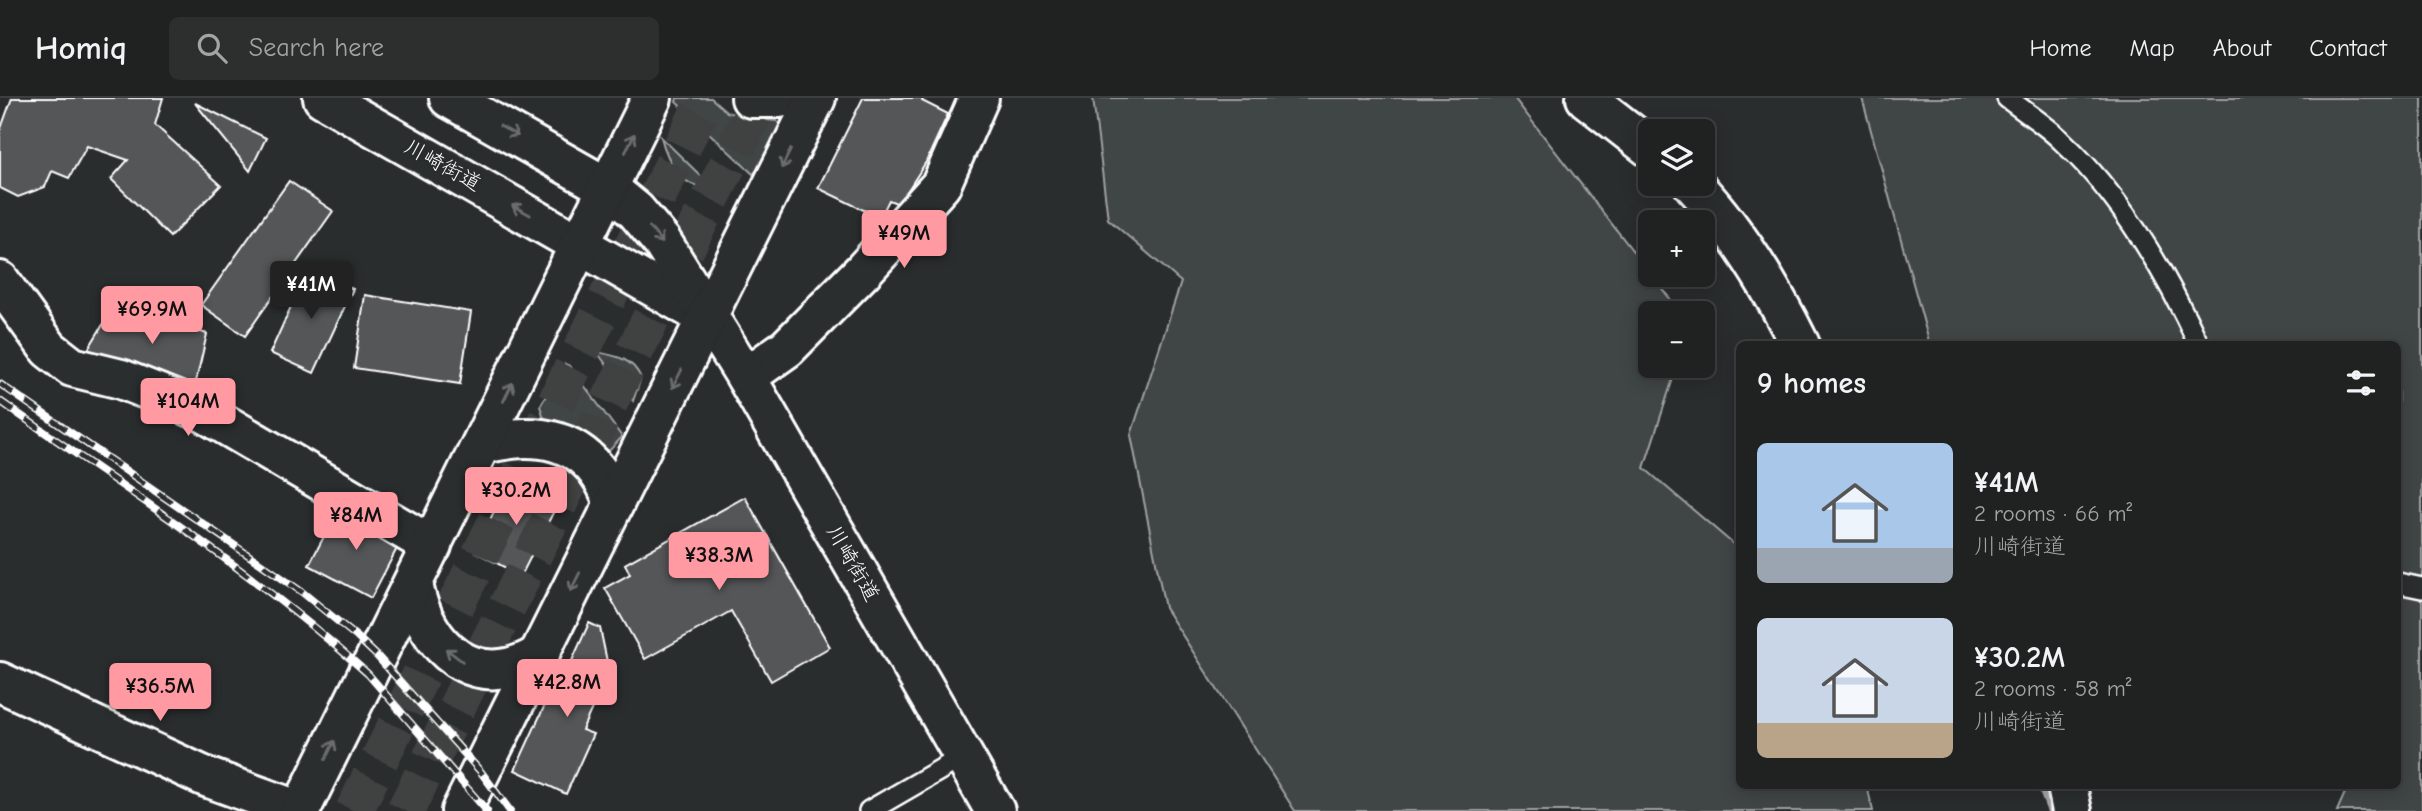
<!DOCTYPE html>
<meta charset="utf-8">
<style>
body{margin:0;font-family:"Comic Neue","Klee One",sans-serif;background:#2d2f2f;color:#f1f3f6;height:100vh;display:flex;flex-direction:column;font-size:26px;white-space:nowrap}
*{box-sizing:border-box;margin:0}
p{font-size:23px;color:#a2a4a5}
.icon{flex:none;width:38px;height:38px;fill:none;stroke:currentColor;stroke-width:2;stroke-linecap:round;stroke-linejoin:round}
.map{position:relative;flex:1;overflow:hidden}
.details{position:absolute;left:1736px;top:243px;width:665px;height:448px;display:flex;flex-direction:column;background:#202222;border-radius:10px;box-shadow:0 4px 18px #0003,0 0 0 2px #3d3f40}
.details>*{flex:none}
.tools{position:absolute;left:1638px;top:21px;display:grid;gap:14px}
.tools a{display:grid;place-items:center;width:77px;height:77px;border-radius:10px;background:#202222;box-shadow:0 4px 18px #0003,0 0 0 2px #3d3f40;font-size:35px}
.price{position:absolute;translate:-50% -60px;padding:0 16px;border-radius:7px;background:#ff9aa2;color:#111;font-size:23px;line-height:46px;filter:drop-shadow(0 2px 4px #0008)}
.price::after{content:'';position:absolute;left:50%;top:42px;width:21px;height:16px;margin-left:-10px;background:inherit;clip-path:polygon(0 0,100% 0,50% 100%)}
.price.active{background:#222;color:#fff}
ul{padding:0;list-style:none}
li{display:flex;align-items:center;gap:21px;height:175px;padding:0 21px}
li span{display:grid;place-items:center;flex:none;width:196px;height:140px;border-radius:10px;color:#555}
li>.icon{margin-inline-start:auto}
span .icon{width:84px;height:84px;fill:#fffc;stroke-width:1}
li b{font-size:30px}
h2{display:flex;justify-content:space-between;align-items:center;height:84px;padding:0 21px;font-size:30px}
header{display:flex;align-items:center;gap:42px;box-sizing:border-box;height:98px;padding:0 35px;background:#202222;border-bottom:2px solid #3d3f40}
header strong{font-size:33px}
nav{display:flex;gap:38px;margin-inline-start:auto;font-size:24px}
.search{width:490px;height:63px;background:#2d2f2f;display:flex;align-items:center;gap:18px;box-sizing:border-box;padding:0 24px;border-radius:10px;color:#a2a4a5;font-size:26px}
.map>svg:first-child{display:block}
</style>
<header>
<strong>Homiq</strong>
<div class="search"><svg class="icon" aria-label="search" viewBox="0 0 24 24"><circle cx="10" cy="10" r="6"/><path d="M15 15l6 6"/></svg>Search here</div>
<nav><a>Home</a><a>Map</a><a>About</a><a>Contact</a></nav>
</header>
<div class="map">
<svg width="2422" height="713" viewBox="0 0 2422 713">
<rect width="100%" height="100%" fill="#2a2d2e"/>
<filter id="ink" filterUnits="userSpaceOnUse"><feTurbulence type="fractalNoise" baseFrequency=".0143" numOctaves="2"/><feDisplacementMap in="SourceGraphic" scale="14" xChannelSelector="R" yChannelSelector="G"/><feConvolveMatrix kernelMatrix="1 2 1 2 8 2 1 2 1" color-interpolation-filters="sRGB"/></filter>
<g filter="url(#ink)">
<g fill="#414445" stroke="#a0a2a2" stroke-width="2">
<path d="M 677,0 L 711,0 L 727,14 L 750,21 L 777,23 L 780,28 L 759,70 L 753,76 L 676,4 Z"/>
<path d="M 1093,0 L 1514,0 L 1681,215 L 1650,215 L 1650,268 L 1677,268 L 1644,370 L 1739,451 L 1740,688 L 1867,688 L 1873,713 L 1295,713 L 1165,510 L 1131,337 L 1181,184 L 1108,121 Z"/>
<path d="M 1862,0 L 2422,0 L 2422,713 L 2337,713 L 2348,688 L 2398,688 L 2398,247 L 1930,247 Z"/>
<path d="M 661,39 L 711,88 C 682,94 667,62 661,39 Z"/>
<path d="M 597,254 C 617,258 633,261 641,280 L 633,303 Z"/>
<path d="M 565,266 L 570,268 L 622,339 L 609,353 L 585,336 L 544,320 L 540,308 Z"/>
</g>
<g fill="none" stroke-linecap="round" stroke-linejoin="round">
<path stroke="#a6a7a7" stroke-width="12" d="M 2043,688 L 2053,713"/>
</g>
<g fill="#555758" stroke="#fff" stroke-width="2">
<path d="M 12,0 L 163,0 L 155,27 L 221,87 L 170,139 L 111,81 L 128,62 L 87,48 L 69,80 L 52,73 L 45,89 L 18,99 L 0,90 L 0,33 Z"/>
<path d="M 863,0 L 923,0 L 922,3 L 948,16 L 926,64 L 899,106 L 889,102 L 880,120 L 818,90 Z"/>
<path d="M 195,5 L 266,40 L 250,73 Z"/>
<path d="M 289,83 L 333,113 L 245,238 L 201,207 Z"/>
<path d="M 308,171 L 353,191 L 314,275 L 270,255 Z"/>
<path d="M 365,197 L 471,214 L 460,286 L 354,270 Z"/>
<path d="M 125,209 L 207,236 L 194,292 L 87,253 L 104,225 Z"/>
<path d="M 511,380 L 558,405 L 521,478 L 474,453 Z"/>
<path d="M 745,399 L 830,549 L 771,583 L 731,513 L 645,561 L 605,490 L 630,476 L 625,466 Z"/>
<path d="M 340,408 L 402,441 L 371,500 L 309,467 Z"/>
<path d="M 589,525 L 600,530 L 609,573 L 582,632 L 593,636 L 566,696 L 515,672 L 549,598 L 569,607 L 575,592 L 562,585 Z"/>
</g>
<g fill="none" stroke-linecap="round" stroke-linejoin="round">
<g stroke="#3f4243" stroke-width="38" stroke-dasharray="38 19" stroke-linecap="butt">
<path d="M 354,713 L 706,0"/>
<path d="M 405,713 L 761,0"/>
</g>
<g stroke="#fff" stroke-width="24">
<g id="lane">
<path d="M 2007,0 C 2025,14 2046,27 2062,43 C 2122,99 2165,173 2199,247"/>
<path d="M 2398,485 L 2422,490"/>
<path d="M 869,713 L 964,658"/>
</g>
</g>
<g stroke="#fff" stroke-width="44">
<g id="street">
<path d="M 1586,0 L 1650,50"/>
<path d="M 1693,86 C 1738,134 1771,188 1800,247"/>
<path d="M 0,183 L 49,251 L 72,269 L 121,281 L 202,313 L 432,448"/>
<path d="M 746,279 L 787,250 L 863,173 L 941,87 L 979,0"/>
<path d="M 0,584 L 206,679 L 300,713"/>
<path d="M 2067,688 L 2072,713"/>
</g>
</g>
<g stroke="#fff" stroke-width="44">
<g id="primary">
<path d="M 323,0 L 706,219"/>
<path d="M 449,0 L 608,90 L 636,113 L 662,144 L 746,279 L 995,713"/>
<path d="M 751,0 L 780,0"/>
<path d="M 483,346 C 497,343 512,340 526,340 C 572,340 600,364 614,406"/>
<path d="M 413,486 C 425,550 476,597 540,556"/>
<path d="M 300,713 L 652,0"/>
<path d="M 461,713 L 816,0"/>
</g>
</g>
<use href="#lane" stroke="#2a2d2e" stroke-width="19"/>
<use href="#street" stroke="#2a2d2e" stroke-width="38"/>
<use href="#primary" stroke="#2a2d2e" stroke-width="38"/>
<g stroke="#fff" stroke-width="8">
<g id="rail">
<path d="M 0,286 L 302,494 L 357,539 L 377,558 L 481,674 L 510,713"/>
<path d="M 0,303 C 124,390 256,475 368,576 L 487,713"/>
</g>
</g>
<use href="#rail" stroke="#2a2d2e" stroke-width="5" stroke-dasharray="16" stroke-linecap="butt"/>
</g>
<defs><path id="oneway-shaft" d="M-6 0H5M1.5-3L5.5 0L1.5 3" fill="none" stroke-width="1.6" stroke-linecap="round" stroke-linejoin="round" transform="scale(1.75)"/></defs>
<g stroke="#6a6c6d">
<use href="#oneway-shaft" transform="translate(509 33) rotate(29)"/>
<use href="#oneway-shaft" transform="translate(630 45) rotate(-64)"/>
<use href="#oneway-shaft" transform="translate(786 61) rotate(116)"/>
<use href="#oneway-shaft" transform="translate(521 112) rotate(-151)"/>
<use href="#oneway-shaft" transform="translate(656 137) rotate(51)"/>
<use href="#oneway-shaft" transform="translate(677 281) rotate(117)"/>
<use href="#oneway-shaft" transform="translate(508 294) rotate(-64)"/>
<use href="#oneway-shaft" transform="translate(575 484) rotate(117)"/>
<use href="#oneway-shaft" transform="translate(454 557) rotate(-143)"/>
<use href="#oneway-shaft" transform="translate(330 652) rotate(-64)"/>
</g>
</g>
<g text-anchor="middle" stroke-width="6" stroke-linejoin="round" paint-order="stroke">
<g font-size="21" fill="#fff" stroke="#2a2d2e">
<text transform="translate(443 67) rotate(29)" y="7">川崎街道</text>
<text transform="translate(853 465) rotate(60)" y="7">川崎街道</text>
</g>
</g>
</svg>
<div class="tools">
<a><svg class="icon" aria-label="layers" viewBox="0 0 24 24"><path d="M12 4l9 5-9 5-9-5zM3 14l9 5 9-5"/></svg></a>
<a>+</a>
<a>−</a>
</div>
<b class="price" style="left:904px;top:172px">¥49M</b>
<b class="price active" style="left:311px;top:223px">¥41M</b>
<b class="price" style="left:152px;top:248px">¥69.9M</b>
<b class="price" style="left:188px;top:340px">¥104M</b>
<b class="price" style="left:516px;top:429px">¥30.2M</b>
<b class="price" style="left:356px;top:454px">¥84M</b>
<b class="price" style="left:719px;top:494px">¥38.3M</b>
<b class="price" style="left:567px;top:621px">¥42.8M</b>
<b class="price" style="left:160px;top:625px">¥36.5M</b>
<section class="details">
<h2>9 homes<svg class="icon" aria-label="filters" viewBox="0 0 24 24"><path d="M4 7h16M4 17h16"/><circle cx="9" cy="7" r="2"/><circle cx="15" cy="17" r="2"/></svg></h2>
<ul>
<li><span style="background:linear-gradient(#a9c7e8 75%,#9aa5b1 0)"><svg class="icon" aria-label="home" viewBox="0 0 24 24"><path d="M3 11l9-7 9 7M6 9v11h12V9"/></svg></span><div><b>¥41M</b><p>2 rooms · 66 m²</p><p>川崎街道</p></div></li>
<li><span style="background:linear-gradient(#c9d6e8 75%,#b9a48a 0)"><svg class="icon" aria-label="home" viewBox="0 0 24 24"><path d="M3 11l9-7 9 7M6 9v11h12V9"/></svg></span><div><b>¥30.2M</b><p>2 rooms · 58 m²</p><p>川崎街道</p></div></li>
</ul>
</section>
</div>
